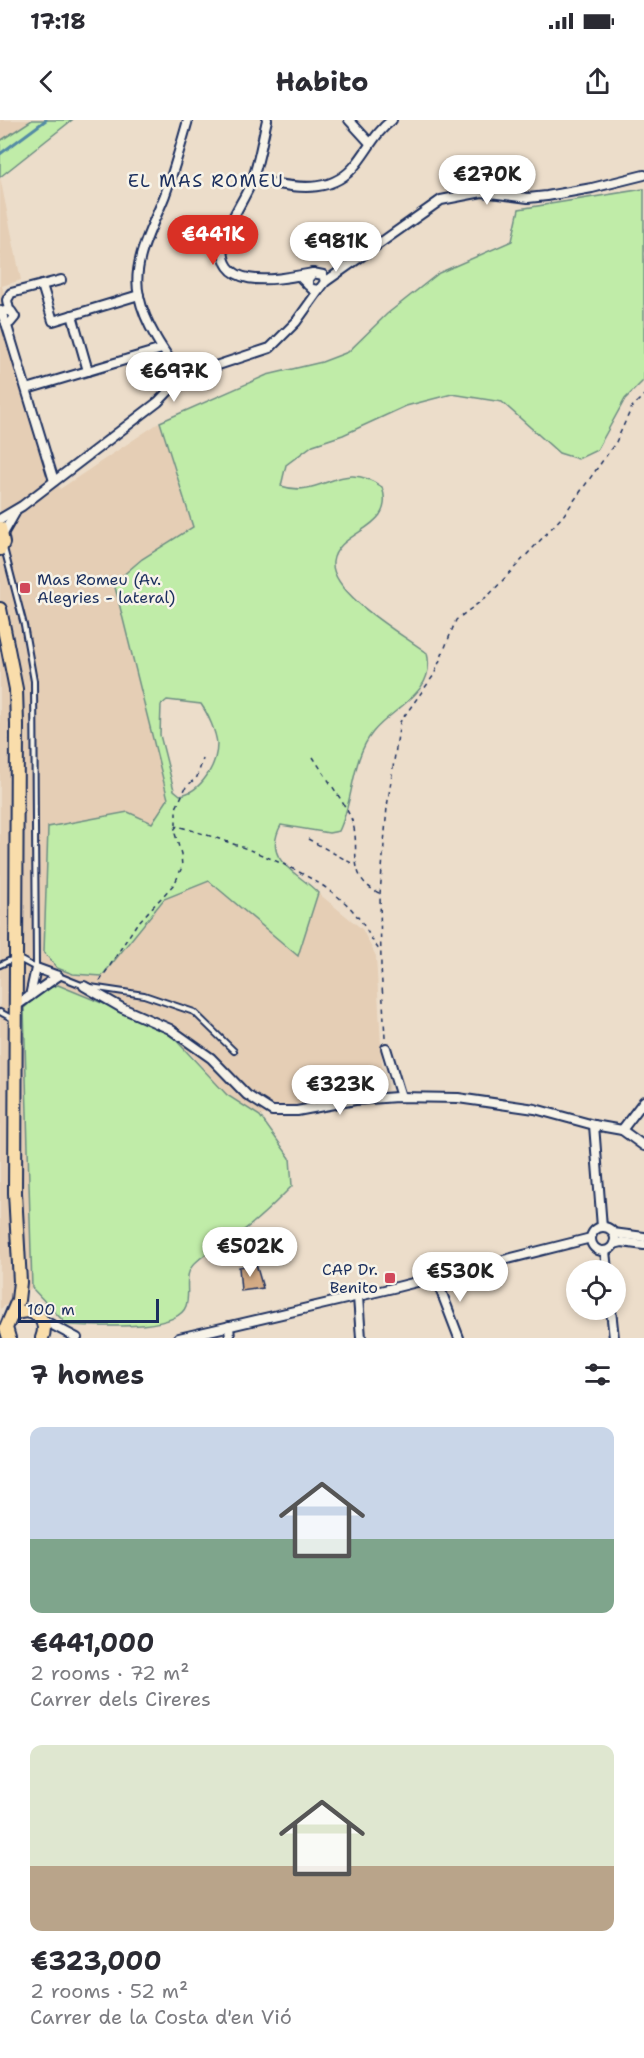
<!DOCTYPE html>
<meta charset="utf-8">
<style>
body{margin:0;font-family:"Shantell Sans",sans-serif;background:#f7f7f7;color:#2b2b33;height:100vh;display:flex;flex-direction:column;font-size:22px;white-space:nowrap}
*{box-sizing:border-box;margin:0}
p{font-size:20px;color:#7c7c81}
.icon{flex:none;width:33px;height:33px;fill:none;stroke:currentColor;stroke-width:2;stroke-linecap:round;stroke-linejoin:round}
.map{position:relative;height:1218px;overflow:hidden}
.side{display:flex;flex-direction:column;background:#fff;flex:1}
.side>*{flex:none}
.buttons{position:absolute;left:566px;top:1140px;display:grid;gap:12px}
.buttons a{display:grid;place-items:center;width:60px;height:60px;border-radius:50%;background:#fff;box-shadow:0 3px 9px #0003;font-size:30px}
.scale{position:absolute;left:18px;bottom:15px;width:141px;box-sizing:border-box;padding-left:6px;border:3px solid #1b2f5e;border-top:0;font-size:16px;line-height:21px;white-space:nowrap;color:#1b2f5e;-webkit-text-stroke:4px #f7f3e8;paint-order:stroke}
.price{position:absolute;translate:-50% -51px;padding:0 14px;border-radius:21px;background:#fff;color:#222;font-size:20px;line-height:39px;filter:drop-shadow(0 2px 3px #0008)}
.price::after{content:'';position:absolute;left:50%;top:36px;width:18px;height:14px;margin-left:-9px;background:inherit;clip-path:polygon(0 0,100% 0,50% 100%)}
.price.selected{background:#d93025;color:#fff}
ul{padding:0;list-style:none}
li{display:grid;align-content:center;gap:12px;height:318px;padding:0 30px}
li span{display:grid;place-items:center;height:186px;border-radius:12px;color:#555}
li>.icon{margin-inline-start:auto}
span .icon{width:108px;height:108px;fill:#fffc;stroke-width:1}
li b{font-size:26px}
h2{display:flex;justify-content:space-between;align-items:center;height:72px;padding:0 30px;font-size:26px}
.status{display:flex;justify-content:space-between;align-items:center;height:42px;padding:0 30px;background:#fff;direction:ltr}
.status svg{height:16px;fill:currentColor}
header{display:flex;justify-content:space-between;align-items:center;height:78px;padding:0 30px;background:#fff;font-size:27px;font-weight:700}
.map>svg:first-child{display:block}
</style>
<div class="status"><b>17:18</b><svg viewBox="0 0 49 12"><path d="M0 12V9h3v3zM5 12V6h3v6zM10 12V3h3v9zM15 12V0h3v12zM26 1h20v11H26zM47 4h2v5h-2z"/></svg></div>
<header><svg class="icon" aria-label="back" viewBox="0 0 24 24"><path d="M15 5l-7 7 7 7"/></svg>Habito<svg class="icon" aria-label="share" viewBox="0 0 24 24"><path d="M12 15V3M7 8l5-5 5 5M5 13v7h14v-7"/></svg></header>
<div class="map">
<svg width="644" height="1218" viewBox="0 0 644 1218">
<rect width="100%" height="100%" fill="#ecddca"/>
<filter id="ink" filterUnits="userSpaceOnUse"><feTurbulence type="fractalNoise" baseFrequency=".0167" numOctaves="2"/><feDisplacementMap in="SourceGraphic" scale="12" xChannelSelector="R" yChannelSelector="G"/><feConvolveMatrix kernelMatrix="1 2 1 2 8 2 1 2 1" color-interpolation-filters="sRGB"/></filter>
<g filter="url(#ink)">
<g fill="#e5ceb5">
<path d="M 0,0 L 32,0 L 0,21 Z"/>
<path d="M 0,57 L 21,160 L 2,166 L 60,369 L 160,302 L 193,408 L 142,439 L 114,463 L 168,679 L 152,703 L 102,856 L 164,779 L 209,761 L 298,836 L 318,773 L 362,809 L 376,836 L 383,961 L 358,964 L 260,996 L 227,975 L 191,934 L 137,897 L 58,865 L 24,888 L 32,1168 L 0,1189 Z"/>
</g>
<g fill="#c0eca8" stroke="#6e8e83" stroke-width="1.5" fill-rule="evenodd">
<path d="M 32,0 L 72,0 L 0,57 L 0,21 Z"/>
<path d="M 644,69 L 644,260 L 625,279 L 597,330 L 578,339 L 559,333 L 502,282 L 452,274 L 406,286 L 343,315 L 313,325 L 286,345 L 281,366 C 322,380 341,337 382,367 C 397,411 337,409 333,442 C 330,474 405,516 427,533 C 437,573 393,587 373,612 C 351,639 354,680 339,711 L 329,713 L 281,705 C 261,742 299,752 318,773 L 298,836 L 209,761 L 164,779 L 102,856 L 73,854 L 57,848 L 44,832 L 48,707 L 128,692 L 152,703 L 168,679 L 114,463 L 142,439 L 193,407 L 160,302 L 267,255 L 322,242 L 348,232 L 387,194 L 439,153 L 512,121 L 519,89 ZM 167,580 L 201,584 C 208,594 216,612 217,624 C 217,645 201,672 180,675 L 174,670 L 160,615 L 161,585 Z"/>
<path d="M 58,865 L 160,907 L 173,917 L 227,975 L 260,996 L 290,1038 L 292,1066 C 276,1082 260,1099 241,1112 C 226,1123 208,1130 195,1143 C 182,1155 191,1171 186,1186 C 177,1213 91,1205 67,1205 L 32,1168 L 24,888 L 44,870 Z"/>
</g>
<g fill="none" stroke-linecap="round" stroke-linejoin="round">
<path stroke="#538ba5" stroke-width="3" d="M 0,34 L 46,0"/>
</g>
<path fill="#d4ab85" stroke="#1b2f5e" stroke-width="1.5" d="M 256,1144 L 263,1168 L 241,1171 L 239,1147 Z"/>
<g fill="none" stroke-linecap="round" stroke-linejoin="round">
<g stroke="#1b2f5e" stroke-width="8">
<g id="lane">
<path d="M 4,428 L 24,505 L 34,561 L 36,848 L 19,839"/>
<path d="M 0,845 L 13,839"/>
<path d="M 59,856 L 84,866 L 144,875 L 194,892 L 234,931"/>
<path d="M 0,892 L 13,899"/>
</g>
</g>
<g stroke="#1b2f5e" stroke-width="12">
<g id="street">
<path d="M 267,0 C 262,20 259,44 251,63 C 244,80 230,99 225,117 C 212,174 280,159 313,153"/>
<path d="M 349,0 L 370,23"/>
<path d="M 252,60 C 289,65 330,79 357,43 C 369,28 376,12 392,0"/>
<path d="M 299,156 L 312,169 L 319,170 L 325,162 L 323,155 L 313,153 L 308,159 L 308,165"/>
<path d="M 325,162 L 441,80 L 482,72 L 528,78 L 547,76 L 592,68 L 644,55"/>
<path d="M 42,165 L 53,201 L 139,175"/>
<path d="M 9,190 L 7,180 L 11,173 L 61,160"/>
<path d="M 0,191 L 6,203 L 54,361"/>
<path d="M 5,191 L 11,191 L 15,197 L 10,203 L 6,203"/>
<path d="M 72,195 L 88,251"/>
<path d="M 182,257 C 165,233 145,205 139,176 C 131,142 153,106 165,75 C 174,50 181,25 188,0"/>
<path d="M 27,269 L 162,229"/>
<path d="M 0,399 L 22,386 L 158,282 L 182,257 L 270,228 L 296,202 L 319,170"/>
<path d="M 3,414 L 15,393"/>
<path d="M 84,866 L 122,888 L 170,909 L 211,938 L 247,975 L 272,991 L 297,991 L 355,980 L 397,977 L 458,978 L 535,989 L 594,1005 L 622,1010 L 644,1026"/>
<path d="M 30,876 L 36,848 L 58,856"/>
<path d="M 16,886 L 58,856"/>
<path d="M 386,928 L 401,977"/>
<path d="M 594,1005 L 602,1107"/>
<path d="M 622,1010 L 644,981"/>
<circle cx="603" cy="1119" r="12"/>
<path d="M 613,1113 L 644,1117"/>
<path d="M 614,1124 L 622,1122 L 644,1125"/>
<path d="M 605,1131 L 607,1150"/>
<path d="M 436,1158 L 459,1218"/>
<path d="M 358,1177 L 361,1218"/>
<path d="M 611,1190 L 614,1218"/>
<path d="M 41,1199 L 77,1218"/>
<path d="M 229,1206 L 230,1218"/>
<path d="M 179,1218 L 393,1168 L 591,1118"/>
</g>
</g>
<g stroke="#1b2f5e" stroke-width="16">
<g id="primary">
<path d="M 0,408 L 3,423 L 0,429"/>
<path d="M 0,489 L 16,569 L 17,605 L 15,1073 L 20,1162 L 18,1180 L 6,1208 L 9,1218"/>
<path d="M 13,1195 C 31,1185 50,1198 42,1218"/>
</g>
</g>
<g stroke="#1b2f5e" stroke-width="1.5" stroke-dasharray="4.5 4.5" stroke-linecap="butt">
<path d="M 313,637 C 325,656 340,676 350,696 C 364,725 342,755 379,773"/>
<path d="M 176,705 L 176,688 L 186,667 L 197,657 L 203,639"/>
<path d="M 308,719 L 355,745"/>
<path d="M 100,861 L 136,805 L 175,763 L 182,747 L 181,734 L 174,710 L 177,706 C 227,720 326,753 357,796 C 366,807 371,820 380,831"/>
<path d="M 385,918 L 381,846 L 380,774 L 387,687 L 400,602 L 434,555 L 456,500 L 489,475 L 563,396 L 616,322 L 632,287 L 644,275"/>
</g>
<use href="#lane" stroke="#f7f3e8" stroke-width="4"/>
<use href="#street" stroke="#f7f3e8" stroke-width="8"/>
<use href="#primary" stroke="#f9ddab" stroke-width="12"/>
</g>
</g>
<g fill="#d1495b" stroke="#f7f3e8" stroke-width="2">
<rect x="19" y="462" width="12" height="12" rx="3"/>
<rect x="384" y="1152" width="12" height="12" rx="3"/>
</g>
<g text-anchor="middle" stroke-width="5" stroke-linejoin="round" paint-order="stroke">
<g font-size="16" fill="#1b2f5e" stroke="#f7f3e8" text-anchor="start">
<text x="37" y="465">Mas Romeu (Av.<tspan x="37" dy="18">Alegries - lateral)</tspan></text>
<text x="378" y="1155" text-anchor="end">CAP Dr.<tspan x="378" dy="18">Benito</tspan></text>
</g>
<g font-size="18" letter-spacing="1.5" fill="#1b2f5e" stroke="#f7f3e8">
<text x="206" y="67">EL MAS ROMEU</text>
</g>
</g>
</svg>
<div class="buttons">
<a><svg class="icon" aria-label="locate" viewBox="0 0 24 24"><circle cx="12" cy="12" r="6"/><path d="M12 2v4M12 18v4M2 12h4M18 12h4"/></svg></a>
</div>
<div class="scale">100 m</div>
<b class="price" style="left:487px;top:86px">€270K</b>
<b class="price selected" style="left:213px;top:146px">€441K</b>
<b class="price" style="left:336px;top:153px">€981K</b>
<b class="price" style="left:174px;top:283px">€697K</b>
<b class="price" style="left:340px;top:996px">€323K</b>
<b class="price" style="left:250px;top:1158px">€502K</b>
<b class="price" style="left:460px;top:1183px">€530K</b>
</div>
<section class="side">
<h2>7 homes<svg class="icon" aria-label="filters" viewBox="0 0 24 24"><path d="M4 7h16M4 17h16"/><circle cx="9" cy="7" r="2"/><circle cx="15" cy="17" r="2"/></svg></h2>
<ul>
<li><span style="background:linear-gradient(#c9d6e8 60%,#7fa58c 0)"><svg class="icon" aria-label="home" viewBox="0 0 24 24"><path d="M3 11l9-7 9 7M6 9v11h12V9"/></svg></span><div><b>€441,000</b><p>2 rooms · 72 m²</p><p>Carrer dels Cireres</p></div></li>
<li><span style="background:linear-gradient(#dfe7d0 65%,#b9a48a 0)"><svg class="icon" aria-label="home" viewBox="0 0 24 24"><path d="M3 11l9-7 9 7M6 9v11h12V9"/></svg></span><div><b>€323,000</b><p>2 rooms · 52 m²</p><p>Carrer de la Costa d'en Vió</p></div></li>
</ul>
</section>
